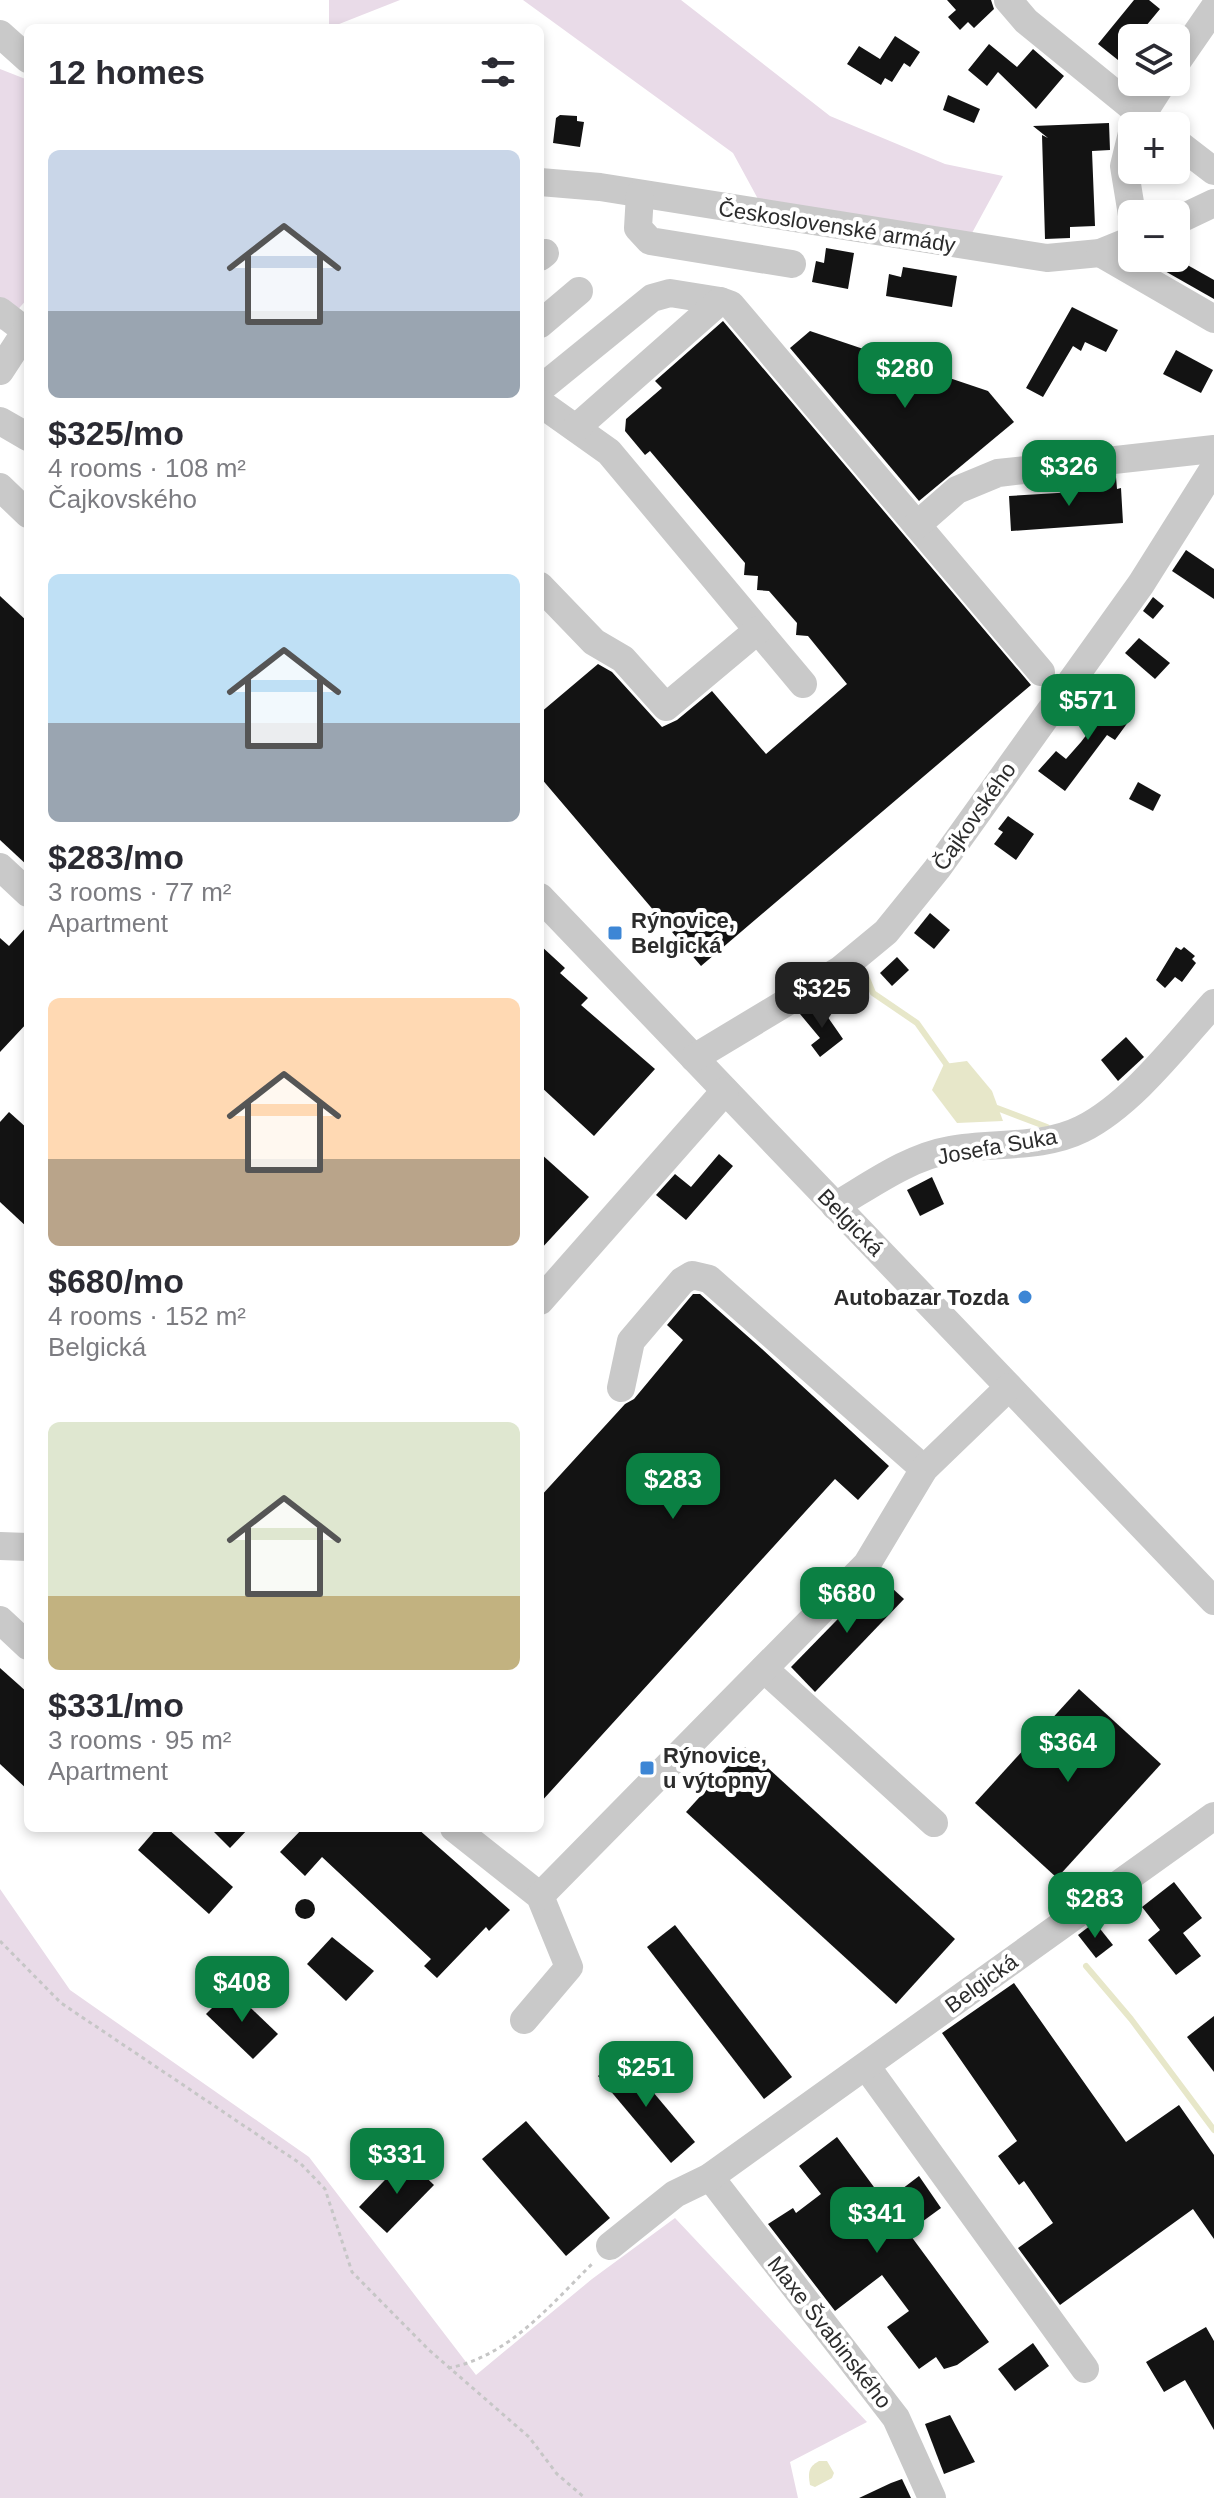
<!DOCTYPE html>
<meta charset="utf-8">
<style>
body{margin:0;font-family:Arial,sans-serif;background:#f2f2f3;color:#2b2b33;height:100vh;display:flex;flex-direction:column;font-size:30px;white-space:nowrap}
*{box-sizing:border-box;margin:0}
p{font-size:26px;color:#7c7c81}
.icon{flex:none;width:44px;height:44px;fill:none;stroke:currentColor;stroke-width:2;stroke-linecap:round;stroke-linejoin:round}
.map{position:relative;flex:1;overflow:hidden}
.drawer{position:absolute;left:24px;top:24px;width:520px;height:1808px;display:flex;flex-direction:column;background:#fff;border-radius:12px;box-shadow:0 4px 12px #0003}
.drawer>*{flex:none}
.tools{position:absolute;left:1118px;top:24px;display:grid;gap:16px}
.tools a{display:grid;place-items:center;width:72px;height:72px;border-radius:12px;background:#fff;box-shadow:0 4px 12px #0003;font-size:40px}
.price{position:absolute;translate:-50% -68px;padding:0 18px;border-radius:16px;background:#0b8043;color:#fff;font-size:26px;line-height:52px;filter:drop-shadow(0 2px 4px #0008)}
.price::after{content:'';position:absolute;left:50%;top:48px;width:24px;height:18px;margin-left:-12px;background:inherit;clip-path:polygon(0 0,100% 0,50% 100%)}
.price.active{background:#222;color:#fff}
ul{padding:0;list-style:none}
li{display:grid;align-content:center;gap:16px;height:424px;padding:0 24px}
li span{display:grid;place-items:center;height:248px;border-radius:12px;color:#555}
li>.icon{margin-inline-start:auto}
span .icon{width:144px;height:144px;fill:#fffc;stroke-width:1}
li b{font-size:34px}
h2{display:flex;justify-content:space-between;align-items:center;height:96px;padding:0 24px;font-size:34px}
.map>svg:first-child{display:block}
</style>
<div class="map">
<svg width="1214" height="2498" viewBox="0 0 1214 2498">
<rect width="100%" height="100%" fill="#fff"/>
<g fill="#e9dbe8">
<path d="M 329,0 L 400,0 L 329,28 Z"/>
<path d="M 523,0 L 681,0 L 830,116 L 945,164 L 1003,176 L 972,233 L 758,199 L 733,153 Z"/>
<path d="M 0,69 L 28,80 L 28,298 L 0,330 Z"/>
<path d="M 0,1889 L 70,1990 L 309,2157 L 476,2375 L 592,2279 L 675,2218 L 867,2422 L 790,2462 L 798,2498 L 0,2498 Z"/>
</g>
<g fill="#e7e7c9">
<path d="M 967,1061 L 992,1091 L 1003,1121 L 957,1123 L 932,1090 L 944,1064 Z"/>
<path d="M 819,2461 L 827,2461 L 834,2473 L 832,2478 L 815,2487 L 810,2485 C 808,2473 808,2467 819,2461 Z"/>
</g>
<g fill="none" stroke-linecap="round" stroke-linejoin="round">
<g stroke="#e7e7c9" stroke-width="6">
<path d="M 864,971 L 873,993 L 917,1023 L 949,1068"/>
<path d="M 997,1108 L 1047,1127"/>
<path d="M 1086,1966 L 1131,2019 L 1214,2130"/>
</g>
</g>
<g fill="#131313">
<path d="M 947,0 L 991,0 L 994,9 L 974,28 L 968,22 L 960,30 L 948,17 L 956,10 Z"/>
<path d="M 1134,0 L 1149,0 L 1160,9 L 1136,38 L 1132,38 L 1118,60 L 1098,44 Z"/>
<path d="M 895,36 L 920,52 L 910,67 L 904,63 L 892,82 L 885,78 L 881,85 L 847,64 L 859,46 L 880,59 Z"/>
<path d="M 989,44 L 1017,67 L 1033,49 L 1064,76 L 1036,109 L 998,72 L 987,86 L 968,70 Z"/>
<path d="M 948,95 L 980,109 L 974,123 L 943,110 Z"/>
<path d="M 560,115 L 577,116 L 577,121 L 584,122 L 580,147 L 553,143 L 556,118 Z"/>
<path d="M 1109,123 L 1110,150 L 1092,151 L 1095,226 L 1070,227 L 1070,238 L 1045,239 L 1042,135 L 1048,138 L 1033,126 Z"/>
<path d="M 826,248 L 854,253 L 848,289 L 812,282 L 816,261 L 824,263 Z"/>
<path d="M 1161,258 L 1175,258 L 1214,280 L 1214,299 L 1156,266 Z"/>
<path d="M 903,267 L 957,276 L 952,307 L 886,296 L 889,274 L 901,277 Z"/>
<path d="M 1072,307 L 1118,330 L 1106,352 L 1085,342 L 1081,351 L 1073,346 L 1043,397 L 1026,388 Z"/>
<path d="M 723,321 L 1031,685 L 701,966 L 540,777 L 540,713 L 598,664 L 612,672 L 662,727 L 677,720 L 712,691 L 766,754 L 847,684 L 808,636 L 796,635 L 797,623 L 769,591 L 757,590 L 758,576 L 744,575 L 745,563 L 650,451 L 645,455 L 625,431 L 626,419 L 662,388 L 655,381 Z"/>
<path d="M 810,331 L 988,391 L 1014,422 L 919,501 L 790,348 Z"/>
<path d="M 1176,350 L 1213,370 L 1201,393 L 1163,374 Z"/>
<path d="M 1116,477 L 1117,489 L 1121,488 L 1123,523 L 1011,531 L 1009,496 L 1091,491 L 1090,480 Z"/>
<path d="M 1186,550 L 1214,569 L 1214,599 L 1172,571 Z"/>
<path d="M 0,596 L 28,622 L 28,866 L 0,840 Z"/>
<path d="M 1153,597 L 1164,606 L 1153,619 L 1143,611 Z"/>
<path d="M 1139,638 L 1170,663 L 1155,679 L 1125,653 Z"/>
<path d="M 1104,692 L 1134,714 L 1115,740 L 1107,735 L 1065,791 L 1038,771 L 1056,751 L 1066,759 L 1081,742 L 1100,717 L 1090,710 Z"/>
<path d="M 1138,782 L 1161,795 L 1153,811 L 1129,799 Z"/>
<path d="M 1008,816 L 1034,834 L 1016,860 L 994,844 L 1003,832 L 998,829 Z"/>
<path d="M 930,913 L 950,930 L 934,949 L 914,933 Z"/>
<path d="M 28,925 L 28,1022 L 0,1052 L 0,938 L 9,946 Z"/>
<path d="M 540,945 L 565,968 L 560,973 L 588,998 L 581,1005 L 655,1069 L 594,1136 L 540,1086 Z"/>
<path d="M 1176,947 L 1181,950 L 1184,947 L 1195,956 L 1192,959 L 1196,963 L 1182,982 L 1175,977 L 1165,988 L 1156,980 Z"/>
<path d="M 897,957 L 909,970 L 892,986 L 880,973 Z"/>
<path d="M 818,1003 L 843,1039 L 820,1057 L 811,1045 L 820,1038 L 800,1014 Z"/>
<path d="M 1126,1037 L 1144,1057 L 1118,1081 L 1101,1060 Z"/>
<path d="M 9,1112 L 28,1129 L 28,1228 L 0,1202 L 0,1122 Z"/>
<path d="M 540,1153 L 589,1197 L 540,1250 Z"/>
<path d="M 719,1154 L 733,1166 L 686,1220 L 656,1195 L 675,1174 L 691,1187 Z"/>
<path d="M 932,1177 L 944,1204 L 920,1216 L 907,1190 Z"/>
<path d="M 693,1294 L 700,1294 L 762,1349 L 889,1466 L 858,1500 L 835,1479 L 540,1803 L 540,1497 L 625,1404 L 634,1399 L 683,1340 L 667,1325 Z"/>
<path d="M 874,1582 L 892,1588 L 904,1599 L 815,1692 L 791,1667 Z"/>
<path d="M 0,1668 L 28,1693 L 28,1790 L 0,1764 Z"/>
<path d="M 1079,1689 L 1161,1764 L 1057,1878 L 975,1803 Z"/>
<path d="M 745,1747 L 955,1939 L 896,2004 L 686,1812 Z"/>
<path d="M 157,1828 L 167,1828 L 233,1887 L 209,1914 L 138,1850 Z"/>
<path d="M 210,1828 L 249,1828 L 230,1848 Z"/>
<path d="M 303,1828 L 417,1828 L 510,1910 L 489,1931 L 486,1927 L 437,1978 L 424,1966 L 431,1959 L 322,1857 L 305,1876 L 280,1852 Z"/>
<path d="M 1174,1882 L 1202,1918 L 1183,1933 L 1201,1956 L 1176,1975 L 1148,1940 L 1160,1930 L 1142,1907 Z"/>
<circle cx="305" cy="1909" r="10"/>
<path d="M 675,1925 L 792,2077 L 764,2099 L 647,1947 Z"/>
<path d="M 1091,1925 L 1097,1925 L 1113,1945 L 1096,1958 L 1078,1935 Z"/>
<path d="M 332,1937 L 374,1971 L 346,2001 L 307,1964 Z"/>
<path d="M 1014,1983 L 1126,2142 L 1179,2105 L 1214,2155 L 1214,2239 L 1193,2209 L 1060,2305 L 1018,2248 L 1053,2223 L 1024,2181 L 1019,2185 L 998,2156 L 1017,2141 L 942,2033 Z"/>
<path d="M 231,1989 L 278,2034 L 253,2059 L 206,2014 Z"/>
<path d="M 1214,2016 L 1214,2072 L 1187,2037 Z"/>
<path d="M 622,2055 L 695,2142 L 671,2163 L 598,2076 Z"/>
<path d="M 526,2121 L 610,2218 L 566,2256 L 482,2159 Z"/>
<path d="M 837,2137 L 885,2202 L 919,2176 L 941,2208 L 908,2232 L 989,2342 L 957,2365 L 944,2369 L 936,2357 L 919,2369 L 887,2327 L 909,2311 L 882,2275 L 835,2311 L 768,2224 L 793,2208 L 796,2213 L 821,2194 L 799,2166 Z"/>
<path d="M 406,2158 L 434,2185 L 387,2233 L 359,2207 Z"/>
<path d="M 1206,2327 L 1214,2341 L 1214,2430 L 1185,2380 L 1164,2392 L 1146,2362 Z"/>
<path d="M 1033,2343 L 1049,2366 L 1015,2391 L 998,2369 Z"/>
<path d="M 950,2415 L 975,2462 L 944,2474 L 925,2424 Z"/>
<path d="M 902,2479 L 911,2498 L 859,2498 L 891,2483 Z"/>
</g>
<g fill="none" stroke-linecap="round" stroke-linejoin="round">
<g stroke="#c6c6c6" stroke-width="3" stroke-dasharray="4 4" stroke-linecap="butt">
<path d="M 0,1941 L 61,2003 L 301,2164 L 325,2189 L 352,2272 L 429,2350 L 529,2437 L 557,2474 L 585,2498"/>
<path d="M 448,2368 C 509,2357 551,2304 594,2262"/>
</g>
<g stroke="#c9c9c9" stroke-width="28">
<path d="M 1008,0 L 1026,21 L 1155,126"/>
<path d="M 0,34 L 28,59"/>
<path d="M 1176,63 L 1214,8"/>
<path d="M 1135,126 L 1163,82"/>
<path d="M 1132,133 L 1124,166 L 1132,215"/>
<path d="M 1176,142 L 1214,171"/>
<path d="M 540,182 L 600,187 L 1047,258 L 1100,253 L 1132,240"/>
<path d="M 640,194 L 638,228 L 650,241 L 792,264"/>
<path d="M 1176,221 L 1214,203"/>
<path d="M 1100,253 L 1214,319"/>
<path d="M 540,257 L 545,253"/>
<path d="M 0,311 L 26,331"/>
<path d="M 540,324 L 579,291"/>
<path d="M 0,371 L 28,328"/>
<path d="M 540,389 L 652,298 L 670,293 L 720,301"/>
<path d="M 540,403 L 609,452 L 803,684"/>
<path d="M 0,421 L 28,437"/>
<path d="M 576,428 L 720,301 L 731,305 L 1041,672"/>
<path d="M 0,487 L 28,514"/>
<path d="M 917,525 L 957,490 L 998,473 L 1214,449"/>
<path d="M 540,586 L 594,642 L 623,659 L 666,707 L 758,630"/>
<path d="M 0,867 L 28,893"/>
<path d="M 540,897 L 1214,1601"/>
<path d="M 694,1058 L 840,970 L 886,932 L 937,869 L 1141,584 L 1214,468"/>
<path d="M 835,1206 C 871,1185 909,1157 950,1150 C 993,1142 1042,1149 1082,1129 C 1132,1104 1177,1044 1214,1003"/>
<path d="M 540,1301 L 725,1091"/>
<path d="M 621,1388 L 631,1341 L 682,1281 L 692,1275 L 709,1279 L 924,1469"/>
<path d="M 0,1546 L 28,1547"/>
<path d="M 0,1620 L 28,1646"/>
<path d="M 764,1669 L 934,1823"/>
<path d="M 454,1828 L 540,1896 L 569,1967 L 524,2020"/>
<path d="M 540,1896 L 867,1564 L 924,1469 L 1009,1387"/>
<path d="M 866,2066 L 1085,2369"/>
<path d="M 710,2177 L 896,2418 L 932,2498"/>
<path d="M 610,2246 L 675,2194 L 710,2177 L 1214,1816"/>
</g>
</g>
<g fill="#3d86d5" stroke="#fff" stroke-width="3">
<rect x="607" y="925" width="16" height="16" rx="4"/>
<circle cx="1025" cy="1297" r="8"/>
<rect x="639" y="1760" width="16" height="16" rx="4"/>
</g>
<g text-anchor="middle" stroke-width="8" stroke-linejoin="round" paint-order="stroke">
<g font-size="22" fill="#2c2c2c" stroke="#fff">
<text transform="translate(837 226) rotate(9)" y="8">Československé armády</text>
<text transform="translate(974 816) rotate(-55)" y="8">Čajkovského</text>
<text transform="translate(997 1146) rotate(-10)" y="8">Josefa Suka</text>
<text transform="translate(851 1222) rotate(46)" y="8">Belgická</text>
<text transform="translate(981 1983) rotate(-36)" y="8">Belgická</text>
<text transform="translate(830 2332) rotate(52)" y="8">Maxe Švabinského</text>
</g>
<g font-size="22" font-weight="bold" fill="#2c2c2c" stroke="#fff" text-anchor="start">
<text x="631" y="928">Rýnovice,<tspan x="631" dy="25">Belgická</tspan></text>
<text x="1009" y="1305" text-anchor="end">Autobazar Tozda</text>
<text x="663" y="1763">Rýnovice,<tspan x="663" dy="25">u výtopny</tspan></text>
</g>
</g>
</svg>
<div class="tools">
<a><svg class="icon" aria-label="layers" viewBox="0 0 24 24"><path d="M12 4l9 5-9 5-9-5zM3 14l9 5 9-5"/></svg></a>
<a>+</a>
<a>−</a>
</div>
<b class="price" style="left:905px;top:410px">$280</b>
<b class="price" style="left:1069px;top:508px">$326</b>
<b class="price" style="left:1088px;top:742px">$571</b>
<b class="price active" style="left:822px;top:1030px">$325</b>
<b class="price" style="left:673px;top:1521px">$283</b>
<b class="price" style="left:847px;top:1635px">$680</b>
<b class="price" style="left:1068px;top:1784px">$364</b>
<b class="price" style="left:1095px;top:1940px">$283</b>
<b class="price" style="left:242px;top:2024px">$408</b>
<b class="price" style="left:646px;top:2109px">$251</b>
<b class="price" style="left:397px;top:2196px">$331</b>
<b class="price" style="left:877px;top:2255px">$341</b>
<section class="drawer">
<h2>12 homes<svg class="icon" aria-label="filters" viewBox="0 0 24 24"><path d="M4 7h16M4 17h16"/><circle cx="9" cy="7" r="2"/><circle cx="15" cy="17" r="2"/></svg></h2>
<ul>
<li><span style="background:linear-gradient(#c9d6e8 65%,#9aa5b1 0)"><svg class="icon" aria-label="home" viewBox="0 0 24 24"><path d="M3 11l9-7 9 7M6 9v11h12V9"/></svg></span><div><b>$325/mo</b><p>4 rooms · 108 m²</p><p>Čajkovského</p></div></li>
<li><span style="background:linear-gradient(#bfe0f5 60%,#9aa5b1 0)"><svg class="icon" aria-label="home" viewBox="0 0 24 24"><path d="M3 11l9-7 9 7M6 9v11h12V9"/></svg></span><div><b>$283/mo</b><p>3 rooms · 77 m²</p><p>Apartment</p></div></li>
<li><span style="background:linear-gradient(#ffd9b3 65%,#b9a48a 0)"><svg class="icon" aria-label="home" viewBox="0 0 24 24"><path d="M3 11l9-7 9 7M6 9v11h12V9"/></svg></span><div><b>$680/mo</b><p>4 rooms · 152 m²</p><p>Belgická</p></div></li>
<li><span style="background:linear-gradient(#dfe7d0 70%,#c2b280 0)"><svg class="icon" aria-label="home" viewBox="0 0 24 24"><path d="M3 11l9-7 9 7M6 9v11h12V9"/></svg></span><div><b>$331/mo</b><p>3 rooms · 95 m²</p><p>Apartment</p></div></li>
</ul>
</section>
</div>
